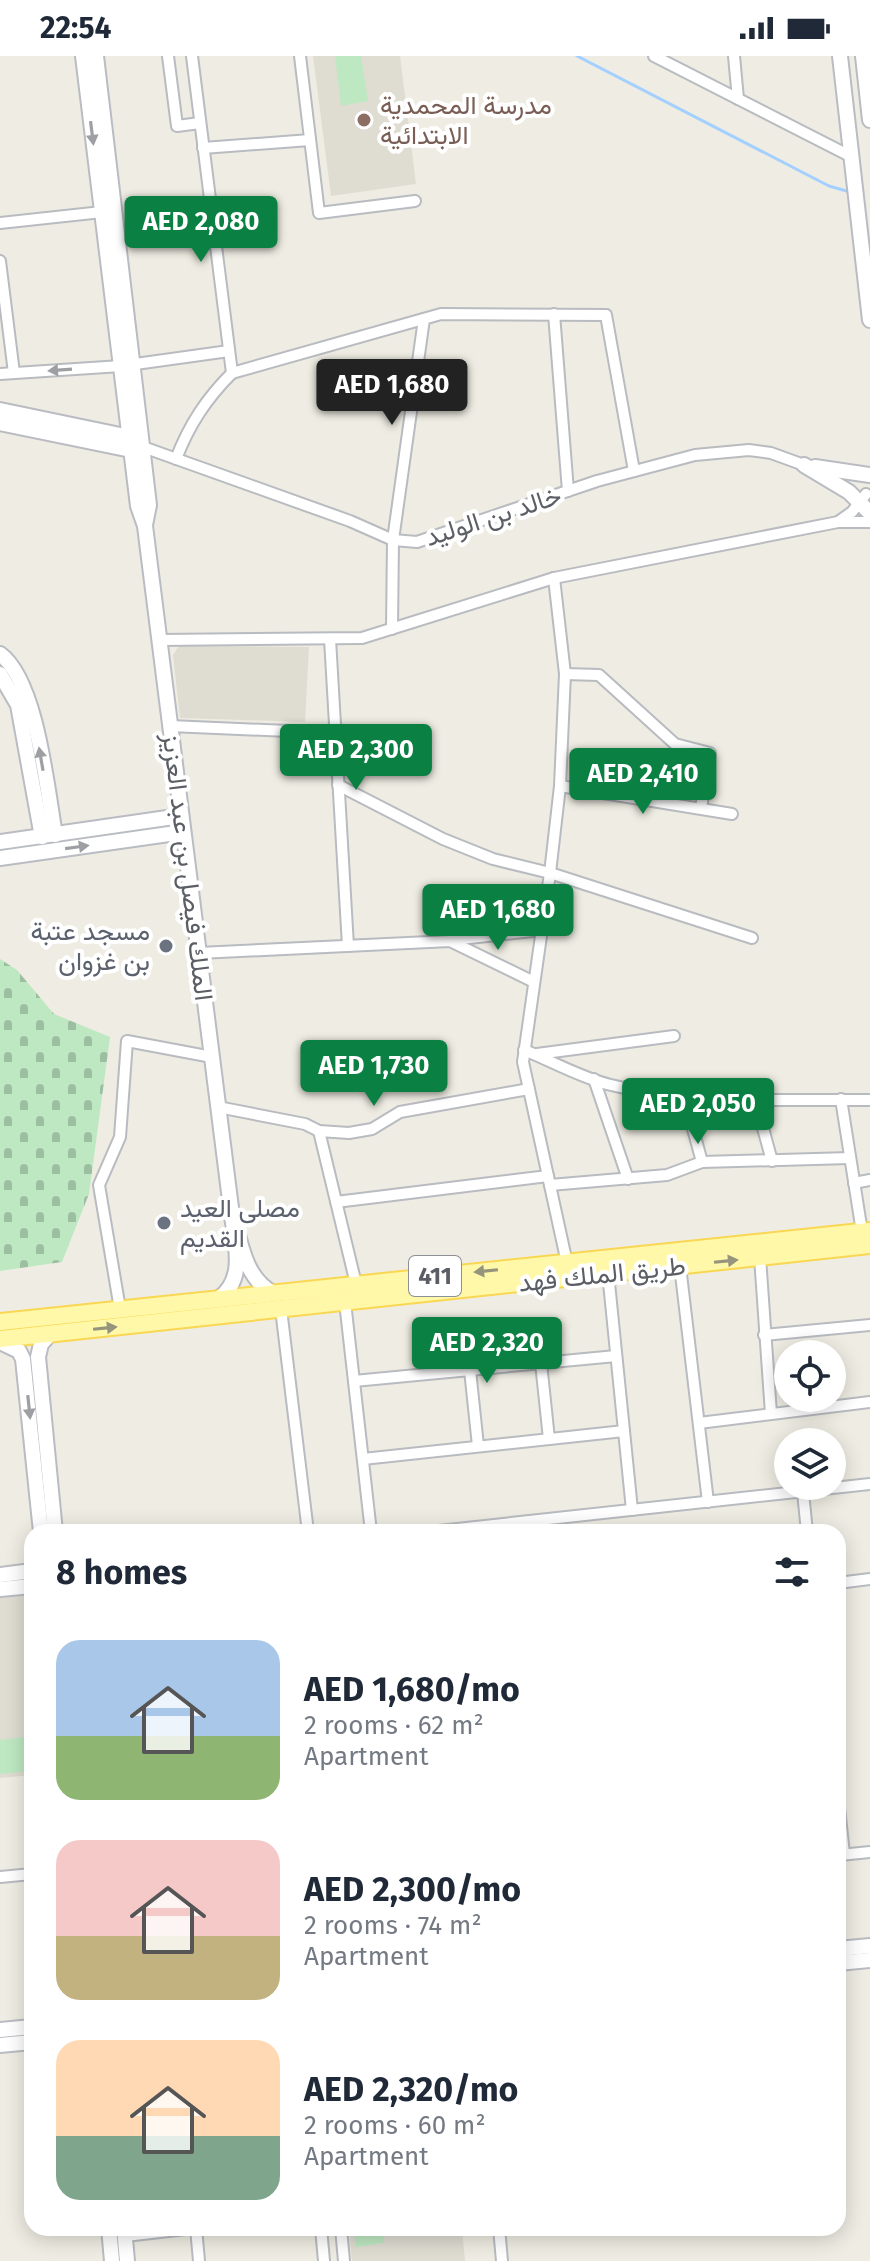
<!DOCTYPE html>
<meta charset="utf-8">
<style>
body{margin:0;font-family:"Fira Sans",Vazirmatn,sans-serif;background:#f6f6f7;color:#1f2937;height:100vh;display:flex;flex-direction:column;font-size:30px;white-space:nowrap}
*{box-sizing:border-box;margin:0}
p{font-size:26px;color:#747a83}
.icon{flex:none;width:44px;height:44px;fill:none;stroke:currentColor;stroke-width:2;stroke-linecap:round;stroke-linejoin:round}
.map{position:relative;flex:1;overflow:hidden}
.drawer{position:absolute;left:24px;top:1468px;width:822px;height:712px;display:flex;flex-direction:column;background:#fff;border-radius:24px;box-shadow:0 4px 20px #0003}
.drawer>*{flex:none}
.fabs{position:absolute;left:774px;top:1284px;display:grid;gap:16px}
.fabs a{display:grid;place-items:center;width:72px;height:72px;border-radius:50%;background:#fff;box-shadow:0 4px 20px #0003;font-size:40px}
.price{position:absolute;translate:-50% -68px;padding:0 18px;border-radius:8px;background:#0b8043;color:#fff;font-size:26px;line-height:52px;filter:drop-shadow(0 2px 4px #0008)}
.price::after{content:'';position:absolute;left:50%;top:48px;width:24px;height:18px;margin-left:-12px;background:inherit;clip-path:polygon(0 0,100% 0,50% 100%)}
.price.current{background:#222;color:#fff}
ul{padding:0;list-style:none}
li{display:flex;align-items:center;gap:24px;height:200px;padding:0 32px}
li span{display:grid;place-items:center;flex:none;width:224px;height:160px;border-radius:24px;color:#555}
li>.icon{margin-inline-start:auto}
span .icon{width:96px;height:96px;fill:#fffc;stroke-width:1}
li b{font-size:34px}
h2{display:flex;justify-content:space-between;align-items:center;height:96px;padding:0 32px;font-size:34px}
.status{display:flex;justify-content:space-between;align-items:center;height:56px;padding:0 40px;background:#fff;direction:ltr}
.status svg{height:22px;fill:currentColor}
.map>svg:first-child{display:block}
</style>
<div class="status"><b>22:54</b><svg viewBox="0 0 49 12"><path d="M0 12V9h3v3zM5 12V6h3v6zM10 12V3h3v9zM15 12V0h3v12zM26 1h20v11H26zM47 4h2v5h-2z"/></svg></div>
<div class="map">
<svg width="870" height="2205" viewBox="0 0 870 2205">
<defs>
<pattern id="cemetery-stones" width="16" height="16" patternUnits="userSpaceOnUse" patternTransform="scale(2)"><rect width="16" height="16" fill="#bee8c2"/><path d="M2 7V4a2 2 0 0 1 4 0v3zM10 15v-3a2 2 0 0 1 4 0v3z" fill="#9dbfa1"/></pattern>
</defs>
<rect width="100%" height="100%" fill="#efede3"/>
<g fill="#dfddd2">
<path d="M 313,0 L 400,0 L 416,128 L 331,140 Z"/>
<path d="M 179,590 L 309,591 L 305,666 L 180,662 L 173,599 Z"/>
<path d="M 32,1534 L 32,1719 L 0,1722 L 0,1538 Z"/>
<path d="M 349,2172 L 462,2172 L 465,2205 L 352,2205 Z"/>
</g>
<path fill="url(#cemetery-stones)" d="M 0,903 L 17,914 L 54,958 L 110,981 L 89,1138 L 62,1206 L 0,1215 Z"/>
<g fill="#bee8c2">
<path d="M 335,0 L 361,0 L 368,45 L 341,50 Z"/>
<path d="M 32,1680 L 32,1715 L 0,1718 L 0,1684 Z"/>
<path d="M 383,2173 L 384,2187 L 356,2191 L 354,2176 Z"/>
</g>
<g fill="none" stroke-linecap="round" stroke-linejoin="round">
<path stroke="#a3d0ff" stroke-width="3" d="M 577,0 L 829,130 L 850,136"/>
<g stroke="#b8bbc0" stroke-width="14">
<g id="street">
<path d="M 168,0 L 177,70 L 200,67"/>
<path d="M 300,0 L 319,157 L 415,145"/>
<path d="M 654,0 L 852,101"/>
<path d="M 734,0 L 738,43"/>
<path d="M 203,92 L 310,84"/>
<path d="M 0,167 L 102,156"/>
<path d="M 0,205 L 14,317"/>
<path d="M 554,258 L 568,435"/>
<path d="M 232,317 L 441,258 L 606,259 L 634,415"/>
<path d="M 0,318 L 121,310 L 229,295"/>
<path d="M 143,391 L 350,465 L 393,484 L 417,486 L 597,425 L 695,399 L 749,394 L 771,397 L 804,409"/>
<path d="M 176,403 C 189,369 206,343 232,317 L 192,0"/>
<path d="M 866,438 L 852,456 L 838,466 L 870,466"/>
<path d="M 554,522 L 565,618 L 560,730 L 550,817 L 523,1006 L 567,1207"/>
<path d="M 392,573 L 393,484 L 424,263"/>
<path d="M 330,583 L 348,890"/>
<path d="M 159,584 L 362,582 L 554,522 L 838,466"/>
<path d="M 565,618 L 599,619 L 675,688 L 710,697 L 701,752"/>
<path d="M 170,670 L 335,677"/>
<path d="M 338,729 L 443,783 L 493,803 L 550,817 L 752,882"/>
<path d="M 560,730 L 732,758"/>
<path d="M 452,884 L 542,874"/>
<path d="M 199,897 L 450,885 L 534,926"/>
<path d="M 524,994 C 552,1005 581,1022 611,1029 C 694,1049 784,1043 870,1044"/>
<path d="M 537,998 L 674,980"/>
<path d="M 594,1023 L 628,1123"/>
<path d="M 684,1040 L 702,1106"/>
<path d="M 755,1043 L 772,1105"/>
<path d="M 841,1043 L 862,1176"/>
<path d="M 218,1051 L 305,1068 L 319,1075 L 349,1077 L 372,1073 L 400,1056 L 529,1033"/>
<path d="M 319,1075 L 356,1228"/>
<path d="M 854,1127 L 870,1124"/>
<path d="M 550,1129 L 667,1119 L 702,1106 L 850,1102"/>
<path d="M 336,1146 L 548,1120"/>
<path d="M 760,1201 L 771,1358"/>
<path d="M 680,1210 L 708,1446"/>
<path d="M 608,1217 L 632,1454"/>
<path d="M 345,1246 L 371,1476"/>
<path d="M 120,1253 L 99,1129 L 120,1081 L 127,985 L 212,1001"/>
<path d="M 281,1253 L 308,1476"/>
<path d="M 764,1279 L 870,1269"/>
<path d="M 541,1307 L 549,1383"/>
<path d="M 470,1314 L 478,1390"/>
<path d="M 354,1325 L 616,1300"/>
<path d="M 699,1367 L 870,1346"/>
<path d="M 363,1403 L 624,1375"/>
<path d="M 803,1436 L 807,1476"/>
<path d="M 429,1476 L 870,1428"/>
<path d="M 838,1527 L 870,1523"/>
<path d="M 838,1742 L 844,1798"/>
<path d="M 840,1799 L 870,1796"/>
<path d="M 0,1821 L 32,1818"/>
<path d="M 196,2172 L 199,2205"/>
<path d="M 321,2172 L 324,2205"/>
<path d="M 341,2172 L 344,2205"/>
<path d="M 499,2172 L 502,2205"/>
<path d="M 125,2180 L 195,2172"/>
</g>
</g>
<g stroke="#b9bcc2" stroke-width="18">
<g id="secondary">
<path d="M 83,0 L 138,450 L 145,470 L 231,1152"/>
<path d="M 96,0 L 149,449 L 145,469"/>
<path d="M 840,0 L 870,264"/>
<path d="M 863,0 L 870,64"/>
<path d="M 0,354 L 125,380 L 136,387"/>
<path d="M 0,367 L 126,393 L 137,392"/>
<path d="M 804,409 L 849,436 L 870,457"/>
<path d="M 815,411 L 870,419"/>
<path d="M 0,598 C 37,625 47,734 55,779"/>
<path d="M 0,618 L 18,649 L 42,781"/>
<path d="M 0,786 L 181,760"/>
<path d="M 0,802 L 183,776"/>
<path d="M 218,1243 C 248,1223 234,1183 231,1152 C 240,1182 243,1221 273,1237"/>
<path d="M 50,1278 L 41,1288 L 38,1301 L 55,1476"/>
<path d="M 0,1286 L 19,1295 L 23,1303 L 41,1476"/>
<path d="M 0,1519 L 32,1515"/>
<path d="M 0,1533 L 32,1530"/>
<path d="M 838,1893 L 870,1890"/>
<path d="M 838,1907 L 870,1904"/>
<path d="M 0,1974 L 32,1971"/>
<path d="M 0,1989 L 32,1986"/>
<path d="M 109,2172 L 112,2205"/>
<path d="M 124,2172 L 127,2205"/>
</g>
</g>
<g stroke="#f9d753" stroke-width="20">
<g id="primary">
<path d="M 0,1266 L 870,1175"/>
<path d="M 0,1283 L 870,1189"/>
</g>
</g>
<use href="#street" stroke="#fff" stroke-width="10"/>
<use href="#secondary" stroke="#fff" stroke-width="14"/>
<use href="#primary" stroke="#fff8a8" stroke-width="16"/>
</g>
<defs><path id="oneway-solid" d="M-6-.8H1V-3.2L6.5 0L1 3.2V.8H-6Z" transform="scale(2)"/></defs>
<g fill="#9d9fa3">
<use href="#oneway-solid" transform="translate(92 77) rotate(83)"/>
<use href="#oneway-solid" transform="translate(60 314) rotate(176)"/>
<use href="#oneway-solid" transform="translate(41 703) rotate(-100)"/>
<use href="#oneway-solid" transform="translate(77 791) rotate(-8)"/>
<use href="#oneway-solid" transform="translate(29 1351) rotate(84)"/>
</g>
<g fill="#94957c">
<use href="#oneway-solid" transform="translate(726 1205) rotate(-6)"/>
<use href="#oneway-solid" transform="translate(486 1215) rotate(174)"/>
<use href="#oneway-solid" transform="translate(105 1272) rotate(-6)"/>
</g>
<circle fill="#8d6e63" stroke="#fff" stroke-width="3" cx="364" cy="64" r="8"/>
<g fill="#6b7280" stroke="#fff" stroke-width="3">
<circle cx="166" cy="890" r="8"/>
<circle cx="164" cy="1167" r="8"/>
</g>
<g text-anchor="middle" stroke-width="8" stroke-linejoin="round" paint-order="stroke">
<rect fill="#fff" stroke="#8c8f93" stroke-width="2" x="409" y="1200" width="52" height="40" rx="6"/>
<g font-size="24" font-weight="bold" fill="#5b5f65">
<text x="435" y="1228">411</text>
</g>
<g font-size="26" fill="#785e54" stroke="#fff" text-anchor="start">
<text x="380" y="58">مدرسة المحمدية<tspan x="380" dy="30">الابتدائية</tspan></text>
</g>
<g font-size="26" fill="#5b5f65" stroke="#fff">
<text transform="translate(493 460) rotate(-18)" y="9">خالد بن الوليد</text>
<text transform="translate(188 811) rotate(83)" y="9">الملك فيصل بن عبد العزيز</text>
<text transform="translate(602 1218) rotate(-6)" y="9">طريق الملك فهد</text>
</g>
<g font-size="26" fill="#5b616d" stroke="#fff" text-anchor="end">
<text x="150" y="884">مسجد عتبة<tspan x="150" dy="30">بن غزوان</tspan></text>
<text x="180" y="1161" text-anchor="start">مصلى العيد<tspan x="180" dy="30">القديم</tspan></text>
</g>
</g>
</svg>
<div class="fabs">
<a><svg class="icon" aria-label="locate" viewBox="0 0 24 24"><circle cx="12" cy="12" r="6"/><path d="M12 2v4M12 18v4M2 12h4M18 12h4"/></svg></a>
<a><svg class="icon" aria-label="layers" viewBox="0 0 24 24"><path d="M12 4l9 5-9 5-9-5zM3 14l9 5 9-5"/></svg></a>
</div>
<b class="price" style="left:201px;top:208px">AED 2,080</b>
<b class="price current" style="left:392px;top:371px">AED 1,680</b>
<b class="price" style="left:356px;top:736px">AED 2,300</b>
<b class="price" style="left:643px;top:760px">AED 2,410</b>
<b class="price" style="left:498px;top:896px">AED 1,680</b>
<b class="price" style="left:374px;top:1052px">AED 1,730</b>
<b class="price" style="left:698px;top:1090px">AED 2,050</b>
<b class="price" style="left:487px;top:1329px">AED 2,320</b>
<section class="drawer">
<h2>8 homes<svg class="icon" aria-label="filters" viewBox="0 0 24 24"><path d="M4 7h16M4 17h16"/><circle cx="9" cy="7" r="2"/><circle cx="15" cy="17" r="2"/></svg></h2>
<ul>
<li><span style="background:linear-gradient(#a9c7e8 60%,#8fb573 0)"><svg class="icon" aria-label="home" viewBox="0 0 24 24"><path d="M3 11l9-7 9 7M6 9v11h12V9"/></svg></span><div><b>AED 1,680/mo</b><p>2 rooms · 62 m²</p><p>Apartment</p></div></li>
<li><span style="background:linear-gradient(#f6c9c9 60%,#c2b280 0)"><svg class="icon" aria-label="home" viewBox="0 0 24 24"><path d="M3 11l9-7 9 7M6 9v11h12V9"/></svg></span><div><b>AED 2,300/mo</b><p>2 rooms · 74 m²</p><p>Apartment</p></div></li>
<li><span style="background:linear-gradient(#ffd9b3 60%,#7fa58c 0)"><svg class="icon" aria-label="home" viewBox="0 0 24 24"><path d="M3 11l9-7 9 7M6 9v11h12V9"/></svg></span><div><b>AED 2,320/mo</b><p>2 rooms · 60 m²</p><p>Apartment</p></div></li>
</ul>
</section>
</div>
